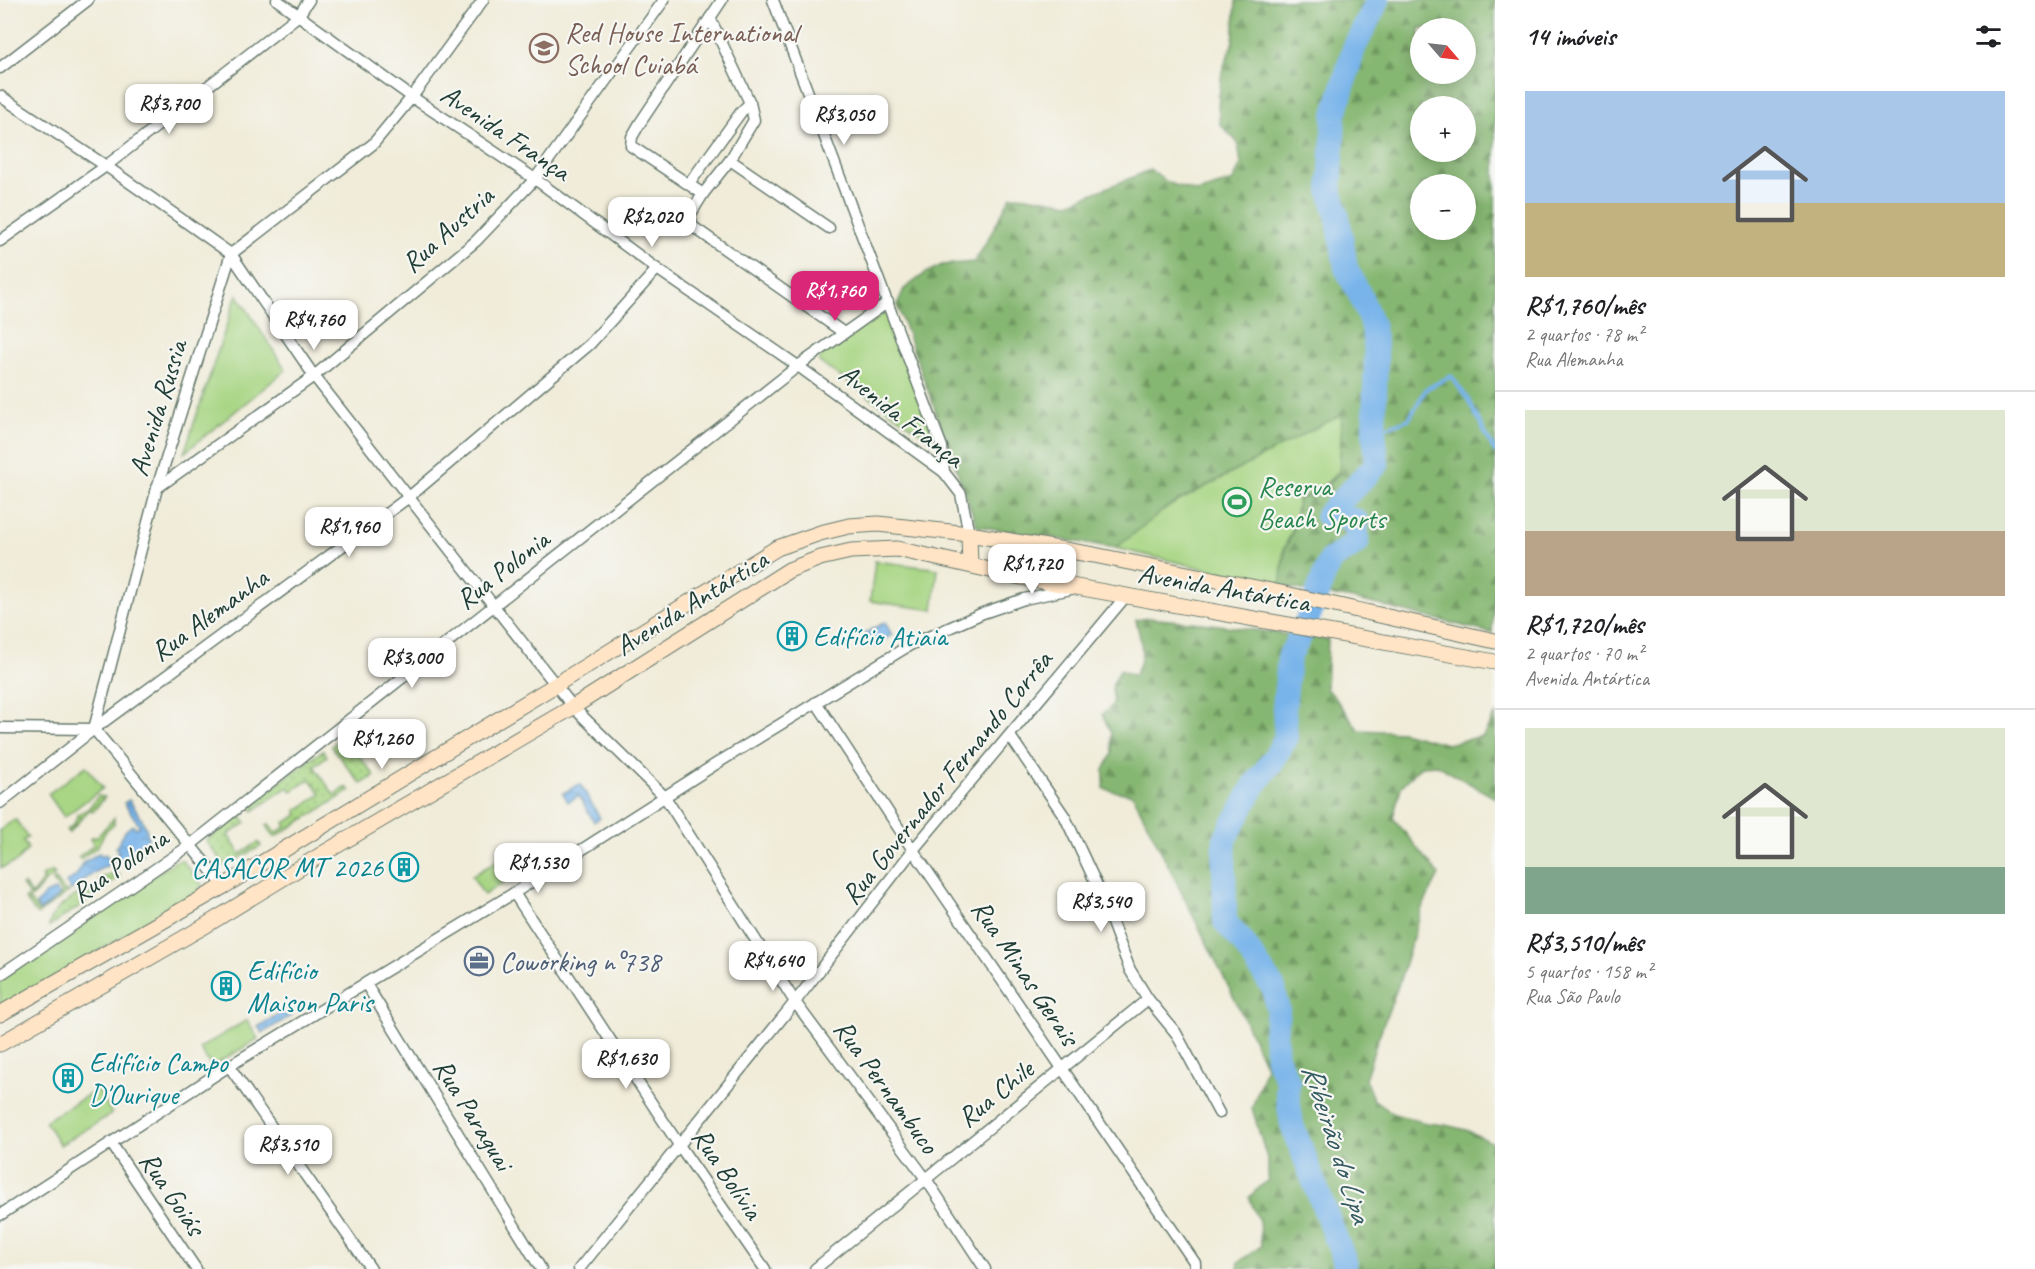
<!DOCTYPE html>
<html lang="pt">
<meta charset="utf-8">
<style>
body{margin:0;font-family:Caveat,sans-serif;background:#f6f6f6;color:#202124;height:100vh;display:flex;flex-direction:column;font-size:22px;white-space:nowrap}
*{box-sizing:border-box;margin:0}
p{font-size:20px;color:#757577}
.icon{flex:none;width:33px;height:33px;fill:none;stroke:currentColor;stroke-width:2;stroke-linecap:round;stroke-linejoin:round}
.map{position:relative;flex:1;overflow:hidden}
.sheet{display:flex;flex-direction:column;background:#fff;width:540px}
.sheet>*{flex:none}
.needle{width:39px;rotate:118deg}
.tools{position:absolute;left:1410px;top:18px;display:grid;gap:12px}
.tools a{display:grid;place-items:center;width:66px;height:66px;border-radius:50%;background:#fff;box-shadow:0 3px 15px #0003;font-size:30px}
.price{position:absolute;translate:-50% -51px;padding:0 14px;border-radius:12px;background:#fff;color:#222;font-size:20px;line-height:39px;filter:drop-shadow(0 2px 3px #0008)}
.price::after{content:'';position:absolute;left:50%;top:36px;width:18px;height:14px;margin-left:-9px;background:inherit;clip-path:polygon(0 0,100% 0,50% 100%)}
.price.current{background:#db2777;color:#fff}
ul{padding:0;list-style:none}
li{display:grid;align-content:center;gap:12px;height:318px;padding:0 30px}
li+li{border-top:2px solid #e0e0e0}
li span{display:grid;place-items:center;height:186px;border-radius:0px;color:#555}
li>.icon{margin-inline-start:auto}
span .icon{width:108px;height:108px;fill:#fffc;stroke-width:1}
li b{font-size:26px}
h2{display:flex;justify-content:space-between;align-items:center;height:72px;padding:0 30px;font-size:26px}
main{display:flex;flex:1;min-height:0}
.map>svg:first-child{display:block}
</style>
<main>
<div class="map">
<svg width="1495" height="1269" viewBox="0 0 1495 1269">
<defs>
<pattern id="grass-dots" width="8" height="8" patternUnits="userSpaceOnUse" patternTransform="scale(1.5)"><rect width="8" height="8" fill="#a8d684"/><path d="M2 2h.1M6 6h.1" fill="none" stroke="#88af6d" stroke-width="1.8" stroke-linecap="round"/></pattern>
<pattern id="forest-firs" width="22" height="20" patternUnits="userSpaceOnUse" patternTransform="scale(1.5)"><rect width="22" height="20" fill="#86b772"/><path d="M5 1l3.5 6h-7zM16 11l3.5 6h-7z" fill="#6d965e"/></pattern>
<pattern id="garden-furrows" width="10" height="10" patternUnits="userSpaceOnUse" patternTransform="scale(1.5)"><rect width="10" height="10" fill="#a8d684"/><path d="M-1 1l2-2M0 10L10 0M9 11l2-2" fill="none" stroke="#88af6d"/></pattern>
<pattern id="water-ripples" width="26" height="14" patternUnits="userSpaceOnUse" patternTransform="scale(1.5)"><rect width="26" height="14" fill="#78b4ea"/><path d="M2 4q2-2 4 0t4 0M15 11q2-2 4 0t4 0" fill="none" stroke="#6294be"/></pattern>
</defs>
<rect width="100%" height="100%" fill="#f6f6f2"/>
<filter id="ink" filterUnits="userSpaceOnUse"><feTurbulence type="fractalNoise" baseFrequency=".0167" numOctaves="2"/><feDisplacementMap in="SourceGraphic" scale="12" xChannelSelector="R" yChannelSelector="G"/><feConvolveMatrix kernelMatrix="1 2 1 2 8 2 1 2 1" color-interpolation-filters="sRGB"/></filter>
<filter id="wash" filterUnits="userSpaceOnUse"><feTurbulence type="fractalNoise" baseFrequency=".008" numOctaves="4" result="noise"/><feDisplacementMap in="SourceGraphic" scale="24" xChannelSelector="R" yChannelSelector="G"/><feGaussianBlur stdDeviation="1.35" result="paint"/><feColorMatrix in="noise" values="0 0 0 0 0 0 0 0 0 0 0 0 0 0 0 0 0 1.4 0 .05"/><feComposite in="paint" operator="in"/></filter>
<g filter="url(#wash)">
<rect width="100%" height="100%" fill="#f0ecd9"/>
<g fill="url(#grass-dots)" stroke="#648a5c" stroke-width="1.5">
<path d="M 343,736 L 375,776 L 361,784 L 331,746 Z"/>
<path d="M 323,750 L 327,756 L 314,766 L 334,795 L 347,787 L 350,791 L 275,837 L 266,825 L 269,824 L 276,833 L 286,826 L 284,823 L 298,815 L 296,811 L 321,794 L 310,779 L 292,791 L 288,787 L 253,811 L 250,805 Z"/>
<path d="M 240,814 L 246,823 L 228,835 L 240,854 L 258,842 L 261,846 L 225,866 L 206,841 Z"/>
<path d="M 111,874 L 118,874 L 120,876 L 105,888 L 99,879 Z"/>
<path d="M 87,888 L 93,897 L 49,927 C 51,908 73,898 87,888 Z"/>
</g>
<g fill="url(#forest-firs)" stroke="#527a53" stroke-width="1.5" fill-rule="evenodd">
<path d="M 1236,0 L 1495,0 L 1495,582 L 1492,633 L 1358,600 L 1280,586 L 1285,550 L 1294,529 L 1298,500 L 1319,492 L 1339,473 L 1342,414 L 1169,506 L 1116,548 L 977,526 L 897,305 L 904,289 L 926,273 L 942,265 L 974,262 C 989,241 998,219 1011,196 L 1032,197 L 1069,203 L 1150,170 L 1169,183 L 1197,192 L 1233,181 L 1241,164 L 1238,143 L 1220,124 L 1218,106 L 1222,71 L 1233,43 ZM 1420,28 L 1466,28 L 1466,74 L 1420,74 ZM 1420,106 L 1466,106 L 1466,152 L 1420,152 ZM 1420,184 L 1466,184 L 1466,230 L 1420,230 Z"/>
<path d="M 1148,618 L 1211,624 L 1328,640 L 1326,689 L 1332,694 L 1359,730 L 1402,732 L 1447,744 L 1483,736 L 1495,715 L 1495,798 L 1437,765 L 1421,766 L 1401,787 L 1393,818 L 1439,875 L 1422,908 L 1399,983 L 1376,1044 L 1365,1079 L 1373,1099 L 1394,1114 L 1426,1123 L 1445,1125 L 1466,1130 L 1495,1144 L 1495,1269 L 1238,1269 L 1239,1262 L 1261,1246 L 1259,1222 L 1249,1197 L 1268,1180 L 1268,1162 L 1252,1108 L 1266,1067 L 1240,1010 L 1133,795 L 1104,789 L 1104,770 L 1112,754 L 1111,733 L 1102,714 C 1122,701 1109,699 1113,684 C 1115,679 1118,674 1120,670 L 1134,676 C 1147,656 1141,642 1136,620 Z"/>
</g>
<g fill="#a8d684" stroke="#648a5c" stroke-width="1.5">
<path d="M 237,294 L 286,370 L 184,453 Z"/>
<path d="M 884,312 L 890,317 L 937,439 L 934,442 L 819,362 L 820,355 L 877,313 Z"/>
<path d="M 1342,414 L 1339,471 L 1319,490 L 1298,498 L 1294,526 L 1284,548 L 1280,586 L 1116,548 L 1168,507 Z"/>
<path d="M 875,561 L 938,569 L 933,610 L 870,601 Z"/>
<path d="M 86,766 L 103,788 L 64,817 L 48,794 Z"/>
<path d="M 15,819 L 28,837 L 23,841 L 28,849 L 16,862 L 1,868 L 0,830 Z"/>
<path d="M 503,857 L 514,875 L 484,895 L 472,876 Z"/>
<path d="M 182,860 L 202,884 L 198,892 L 0,1010 L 0,979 L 176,861 Z"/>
<path d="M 247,1020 L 258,1039 L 211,1067 L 200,1048 Z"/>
<path d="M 98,1089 L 112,1114 L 60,1145 L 45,1121 Z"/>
</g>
<g fill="url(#garden-furrows)" stroke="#648a5c" stroke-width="1.5">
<path d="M 98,796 L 105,797 L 93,812 L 90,809 L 82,818 L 80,817 L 81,819 L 69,833 L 67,830 L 74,824 L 78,814 L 88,809 Z"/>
<path d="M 114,818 L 114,824 L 106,831 L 97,847 L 80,859 L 78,857 L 94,845 L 90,839 L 93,837 L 96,838 Z"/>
<path d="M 50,872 L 53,872 L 55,875 L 46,881 L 31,898 L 22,885 L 24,884 L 32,895 L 44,879 L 42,876 Z"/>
<path d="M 55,879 L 65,892 L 70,891 L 37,915 L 25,899 L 27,897 L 39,912 L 62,894 L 53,881 Z"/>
</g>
<g fill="url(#water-ripples)" stroke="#4c788f" stroke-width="1.5">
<path d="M 885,622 L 892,635 L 871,647 L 864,634 Z"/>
<path d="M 580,784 L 600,818 L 594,822 L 579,796 L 568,802 L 563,793 Z"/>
<path d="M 129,800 C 141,817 163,844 133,860 C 125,864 115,863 106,866 C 93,872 82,882 71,890 L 66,883 L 76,876 L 84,862 L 99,853 L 102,856 L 105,854 L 109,859 L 119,852 L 116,847 L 126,830 L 133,825 L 136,828 L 140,826 L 124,803 Z"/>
<path d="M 55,890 L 59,896 L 40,911 L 36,905 L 45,894 Z"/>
<path d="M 288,1008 L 292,1015 L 263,1033 L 258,1027 Z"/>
</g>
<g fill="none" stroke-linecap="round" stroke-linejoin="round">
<path stroke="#78b4ea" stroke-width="4" d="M 1374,432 L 1409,419 L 1426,389 L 1451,376 L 1467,398 L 1495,452"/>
<path stroke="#78b4ea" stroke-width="24" d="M 1345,1269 L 1344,1259 L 1292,1125 L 1287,1092 L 1288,1081 L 1277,1059 L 1275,1033 L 1278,1011 L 1274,989 L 1242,941 L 1225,922 L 1224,862 L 1225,839 L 1254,786 L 1274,759 L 1286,737 L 1284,709 L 1289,657 L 1304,629 L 1330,560 L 1357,543 L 1356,520 L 1327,515 L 1377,464 L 1374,432 L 1376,355 L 1373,327 L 1360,295 L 1346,268 L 1338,218 L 1330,190 L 1334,118 L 1354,48 L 1378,0"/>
</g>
</g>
<g filter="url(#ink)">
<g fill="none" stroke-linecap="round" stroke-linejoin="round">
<g stroke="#687a6e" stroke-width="13">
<g id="street">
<path d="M 277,0 L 412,97 L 535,179 L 657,269 L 798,366 L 944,472 L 961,494 L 969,534"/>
<path d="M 722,0 L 640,123 L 632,137 L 631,146 L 703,194 L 690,215 L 692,226 L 844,333"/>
<path d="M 773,0 L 932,421 L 942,447 L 944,472"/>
<path d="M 0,68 L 88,0"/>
<path d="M 0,96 L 106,166 L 231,254 L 314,376 L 573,707 L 665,797 L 795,1002 L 926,1179 L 985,1269"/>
<path d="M 730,160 L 829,228"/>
<path d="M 689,184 L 741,112 L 750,103"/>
<path d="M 703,194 L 730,160 L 754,120 L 750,103 L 710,18"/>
<path d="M 0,241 L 106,166 L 299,15 L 309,0"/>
<path d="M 157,488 L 314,376 L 476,241 L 535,179 L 664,0"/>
<path d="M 816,702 L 913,850 L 1195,1263 L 1195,1269"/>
<path d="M 0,728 L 94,729"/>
<path d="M 1010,736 L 1065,817 L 1101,894 L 1130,970 L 1148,999 L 1176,1033 L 1219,1113"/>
<path d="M 0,803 L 94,729 L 409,497 L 590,344 L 657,269"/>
<path d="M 224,886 L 94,729 L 157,488 L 231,254 L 373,144 L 412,97 L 483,0"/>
<path d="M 514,893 L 679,1145 L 765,1269"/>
<path d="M 0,975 L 189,846 L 798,366 L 888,302"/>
<path d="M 366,984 L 541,1269"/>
<path d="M 229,1066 L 371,1269"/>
<path d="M 111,1143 L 196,1269"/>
<path d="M 0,1215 L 229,1066 L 514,893 L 719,762 L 910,645 L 983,613 L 1024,599 L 1071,589"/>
<path d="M 579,1269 L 795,1002 L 913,850 L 1126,596"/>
<path d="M 815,1269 L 1148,999"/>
</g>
</g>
<g stroke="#687a6e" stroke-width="17">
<g id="secondary">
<path d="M 969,534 L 970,565"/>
<path d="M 0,1014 L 224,886 L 557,684 L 777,548 L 820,533 L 849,526 L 878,524 L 969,534 L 1094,555 L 1281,593 L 1495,641"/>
<path d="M 0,1044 L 203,927 L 324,853 L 573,707 L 789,570 L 820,558 L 851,551 L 897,549 L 1021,577 L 1495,662"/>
</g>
</g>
<use href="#street" stroke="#fff" stroke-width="10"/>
<use href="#secondary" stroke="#ffe4c6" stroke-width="15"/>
</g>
</g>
<defs>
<g id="school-ring" transform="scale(1.5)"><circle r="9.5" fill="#f6f6f2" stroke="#8d6e63" stroke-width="1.5"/><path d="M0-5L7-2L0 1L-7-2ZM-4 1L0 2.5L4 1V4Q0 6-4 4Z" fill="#8d6e63"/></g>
<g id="stadium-ring" transform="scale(1.5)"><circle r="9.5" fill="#f6f6f2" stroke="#2e9e5b" stroke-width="1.5"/><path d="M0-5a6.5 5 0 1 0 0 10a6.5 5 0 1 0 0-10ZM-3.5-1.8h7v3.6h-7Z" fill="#2e9e5b"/></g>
<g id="building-ring" transform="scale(1.5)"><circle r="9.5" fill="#f6f6f2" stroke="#0f9aa8" stroke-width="1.5"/><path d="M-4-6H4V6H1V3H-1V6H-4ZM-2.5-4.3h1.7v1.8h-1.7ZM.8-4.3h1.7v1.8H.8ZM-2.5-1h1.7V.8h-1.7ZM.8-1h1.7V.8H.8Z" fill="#0f9aa8"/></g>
<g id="office-ring" transform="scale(1.5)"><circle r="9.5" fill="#f6f6f2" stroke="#5c6f8a" stroke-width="1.5"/><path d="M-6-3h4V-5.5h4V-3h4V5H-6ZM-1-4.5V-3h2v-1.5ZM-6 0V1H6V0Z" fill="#5c6f8a"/></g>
</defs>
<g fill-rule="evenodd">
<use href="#school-ring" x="544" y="48"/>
<use href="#stadium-ring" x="1237" y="502"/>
<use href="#building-ring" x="792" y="636"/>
<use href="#building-ring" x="404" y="867"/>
<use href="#office-ring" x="479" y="961"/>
<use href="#building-ring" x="226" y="986"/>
<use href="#building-ring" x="68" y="1078"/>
</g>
<g text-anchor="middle" stroke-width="4.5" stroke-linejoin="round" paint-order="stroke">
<g font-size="28" fill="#785e54" stroke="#f6f6f2" text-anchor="start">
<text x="565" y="42">Red House International<tspan x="565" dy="32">School Cuiabá</tspan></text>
</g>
<g font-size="28" fill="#1f3d34" stroke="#f6f6f2">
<text transform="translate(506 132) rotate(34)" y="10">Avenida França</text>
<text transform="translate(447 229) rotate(-42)" y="10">Rua Austria</text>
<text transform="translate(157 408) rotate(-73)" y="10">Avenida Russia</text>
<text transform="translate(902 415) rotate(38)" y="10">Avenida França</text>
<text transform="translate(502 569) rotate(-38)" y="10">Rua Polonia</text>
<text transform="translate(1224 587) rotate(10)" y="10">Avenida Antártica</text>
<text transform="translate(691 602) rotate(-32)" y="10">Avenida Antártica</text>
<text transform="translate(209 614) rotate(-36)" y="10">Rua Alemanha</text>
<text transform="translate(946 777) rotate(-51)" y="10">Rua Governador Fernando Corrêa</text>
<text transform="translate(119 865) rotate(-34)" y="10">Rua Polonia</text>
<text transform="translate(1026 972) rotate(56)" y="10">Rua Minas Gerais</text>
<text transform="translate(887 1086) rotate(54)" y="10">Rua Pernambuco</text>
<text transform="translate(995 1093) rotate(-39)" y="10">Rua Chile</text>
<text transform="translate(474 1114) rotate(58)" y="10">Rua Paraguai</text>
<text transform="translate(728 1173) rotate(56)" y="10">Rua Bolívia</text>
<text transform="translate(173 1193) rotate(56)" y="10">Rua Goiás</text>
</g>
<g font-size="28" fill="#27864d" stroke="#f6f6f2" text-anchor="start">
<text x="1258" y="496">Reserva<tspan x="1258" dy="32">Beach Sports</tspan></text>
</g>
<g font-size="28" fill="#0d838f" stroke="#f6f6f2" text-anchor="start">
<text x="813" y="646">Edifício Atiaia</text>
<text x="383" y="877" text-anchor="end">CASACOR MT 2026</text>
<text x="247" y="980">Edifício<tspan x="247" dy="32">Maison Paris</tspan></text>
<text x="89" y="1072">Edifício Campo<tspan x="89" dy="32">D'Ourique</tspan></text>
</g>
<g font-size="28" fill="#4e5e75" stroke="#f6f6f2" text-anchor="start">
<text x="500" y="971">Coworking n°738</text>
</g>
<g font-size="30" font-style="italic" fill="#355b62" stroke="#f6f6f2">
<text transform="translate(1337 1143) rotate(72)" y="10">Ribeirão do Lipa</text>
</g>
</g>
</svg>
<div class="tools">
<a><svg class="needle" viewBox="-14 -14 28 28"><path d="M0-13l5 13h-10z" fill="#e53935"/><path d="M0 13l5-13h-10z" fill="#757577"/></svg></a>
<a>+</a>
<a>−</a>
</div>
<b class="price" style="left:169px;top:135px">R$3,700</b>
<b class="price" style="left:844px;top:146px">R$3,050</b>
<b class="price" style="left:652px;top:248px">R$2,020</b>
<b class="price current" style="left:835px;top:322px">R$1,760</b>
<b class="price" style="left:314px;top:351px">R$4,760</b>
<b class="price" style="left:349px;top:558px">R$1,960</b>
<b class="price" style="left:1032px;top:595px">R$1,720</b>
<b class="price" style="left:412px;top:689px">R$3,000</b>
<b class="price" style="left:382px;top:770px">R$1,260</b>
<b class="price" style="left:538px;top:894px">R$1,530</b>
<b class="price" style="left:1101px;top:933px">R$3,540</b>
<b class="price" style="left:773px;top:992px">R$4,640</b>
<b class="price" style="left:626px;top:1090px">R$1,630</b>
<b class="price" style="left:288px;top:1176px">R$3,510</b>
</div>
<section class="sheet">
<h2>14 imóveis<svg class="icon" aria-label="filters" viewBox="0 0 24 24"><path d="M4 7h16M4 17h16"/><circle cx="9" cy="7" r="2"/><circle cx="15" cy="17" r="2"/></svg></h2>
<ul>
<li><span style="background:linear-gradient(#a9c7e8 60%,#c2b280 0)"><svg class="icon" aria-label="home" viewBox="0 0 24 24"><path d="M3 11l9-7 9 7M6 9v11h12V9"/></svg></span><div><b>R$1,760/mês</b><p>2 quartos · 78 m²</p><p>Rua Alemanha</p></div></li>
<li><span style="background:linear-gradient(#dfe7d0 65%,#b9a48a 0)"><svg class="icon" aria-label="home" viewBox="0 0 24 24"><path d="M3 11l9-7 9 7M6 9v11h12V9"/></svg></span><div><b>R$1,720/mês</b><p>2 quartos · 70 m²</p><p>Avenida Antártica</p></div></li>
<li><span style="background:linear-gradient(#dfe7d0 75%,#7fa58c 0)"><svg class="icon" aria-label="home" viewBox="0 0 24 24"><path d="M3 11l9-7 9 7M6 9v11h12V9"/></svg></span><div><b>R$3,510/mês</b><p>5 quartos · 158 m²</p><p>Rua São Paulo</p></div></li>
</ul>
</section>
</main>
